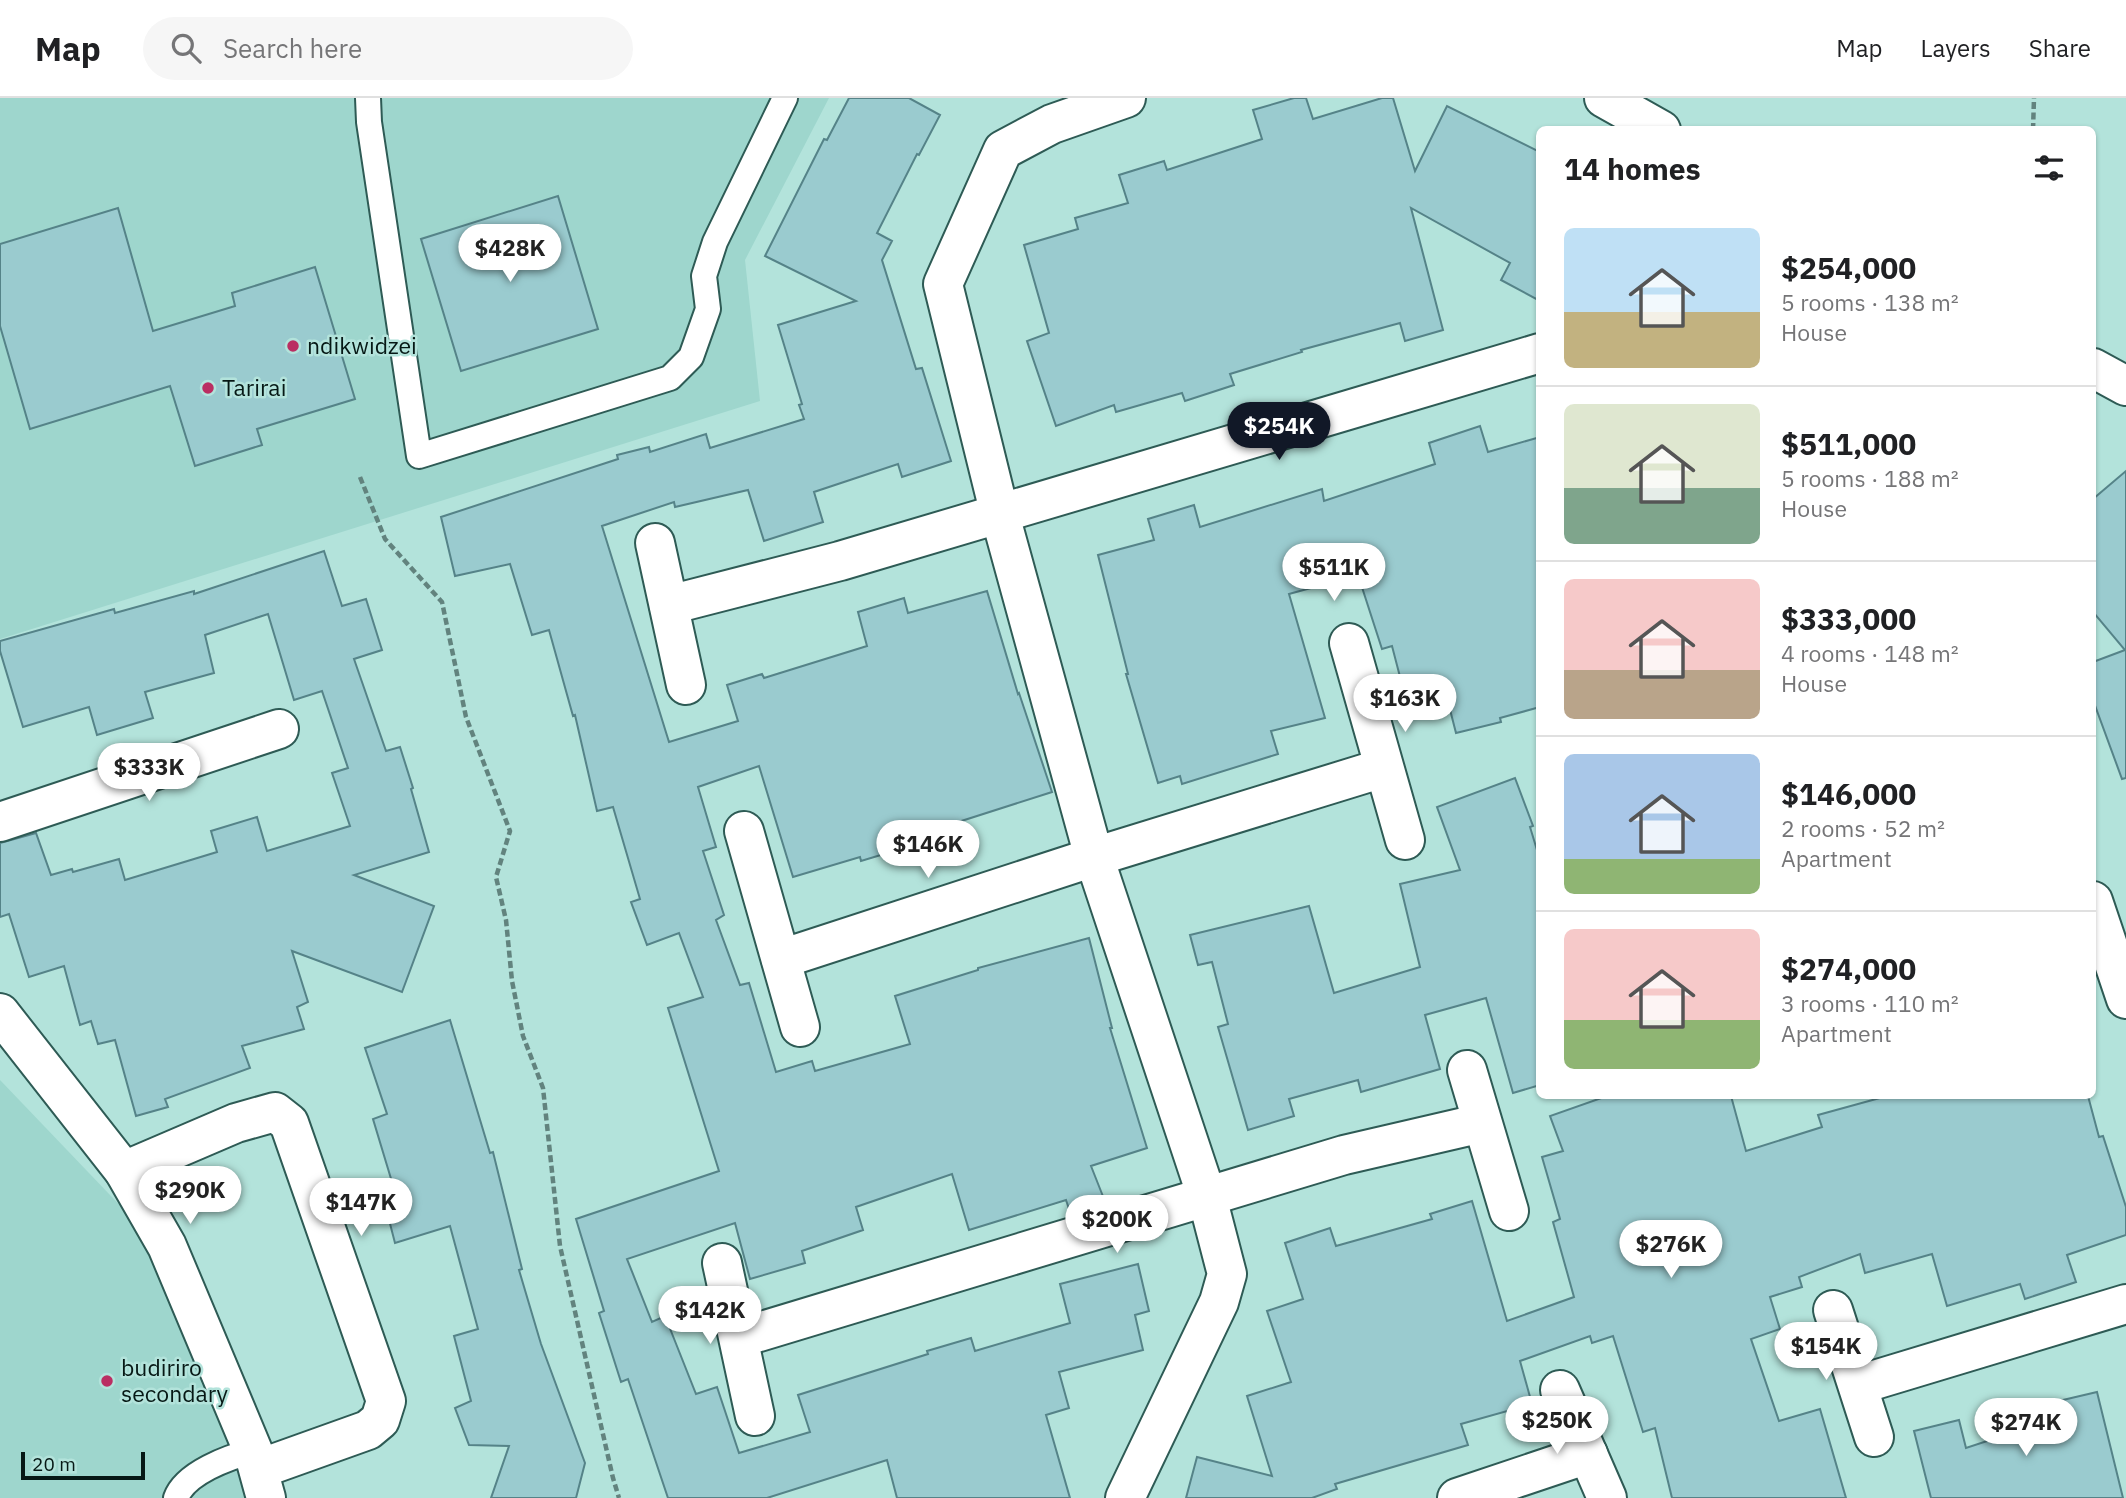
<!DOCTYPE html>
<meta charset="utf-8">
<style>
body{margin:0;font-family:"IBM Plex Sans",sans-serif;background:#f6f6f6;color:#202124;height:100vh;display:flex;flex-direction:column;font-size:26px;white-space:nowrap}
*{box-sizing:border-box;margin:0}
p{font-size:23px;color:#757577}
.icon{flex:none;width:38px;height:38px;fill:none;stroke:currentColor;stroke-width:2;stroke-linecap:round;stroke-linejoin:round}
.map{position:relative;flex:1;overflow:hidden}
.details{position:absolute;left:1536px;top:28px;width:560px;height:973px;display:flex;flex-direction:column;background:#fff;border-radius:10px;box-shadow:0 2px 5px #0004}
.details>*{flex:none}
.scale{position:absolute;left:21px;bottom:18px;width:124px;box-sizing:border-box;padding-left:7px;border:4px solid #061815;border-top:0;font-size:19px;line-height:24px;white-space:nowrap;color:#061815;-webkit-text-stroke:5px #b3e3db;paint-order:stroke}
.price{position:absolute;translate:-50% -60px;padding:0 16px;border-radius:24px;background:#fff;color:#222;font-size:23px;line-height:46px;filter:drop-shadow(0 2px 4px #0008)}
.price::after{content:'';position:absolute;left:50%;top:42px;width:21px;height:16px;margin-left:-10px;background:inherit;clip-path:polygon(0 0,100% 0,50% 100%)}
.price.on{background:#111827;color:#fff}
ul{padding:0;list-style:none}
li{display:flex;align-items:center;gap:21px;height:175px;padding:0 28px}
li+li{border-top:2px solid #e0e0e0}
li span{display:grid;place-items:center;flex:none;width:196px;height:140px;border-radius:10px;color:#555}
li>.icon{margin-inline-start:auto}
span .icon{width:84px;height:84px;fill:#fffc;stroke-width:1}
li b{font-size:30px}
h2{display:flex;justify-content:space-between;align-items:center;height:84px;padding:0 28px;font-size:30px}
header{display:flex;align-items:center;gap:42px;box-sizing:border-box;height:98px;padding:0 35px;background:#fff;border-bottom:2px solid #e0e0e0}
header strong{font-size:33px}
nav{display:flex;gap:38px;margin-inline-start:auto;font-size:24px}
.search{width:490px;height:63px;background:#f6f6f6;display:flex;align-items:center;gap:18px;box-sizing:border-box;padding:0 24px;border-radius:38px;color:#757577;font-size:26px}
.map>svg:first-child{display:block}
</style>
<header>
<strong>Map</strong>
<div class="search"><svg class="icon" aria-label="search" viewBox="0 0 24 24"><circle cx="10" cy="10" r="6"/><path d="M15 15l6 6"/></svg>Search here</div>
<nav><a>Map</a><a>Layers</a><a>Share</a></nav>
</header>
<div class="map">
<svg width="2126" height="1400" viewBox="0 0 2126 1400">
<rect width="100%" height="100%" fill="#b3e3db"/>
<g fill="#9ed6cd">
<path d="M 0,0 L 829,0 L 745,162 L 760,303 L 0,541 Z"/>
<path d="M 0,982 L 176,1166 L 253,1400 L 0,1400 Z"/>
</g>
<g fill="#9acbcf" stroke="#558388" stroke-width="2">
<path d="M 849,0 L 909,0 L 940,17 L 919,57 L 917,56 L 877,135 L 892,143 L 882,162 L 916,271 L 922,270 L 951,363 L 902,379 L 898,366 L 814,394 L 823,424 L 764,443 L 748,392 L 675,409 L 674,404 L 602,428 L 669,644 L 738,623 L 727,587 L 762,576 L 764,580 L 867,548 L 858,514 L 904,500 L 908,515 L 987,493 L 1018,596 L 1019,595 L 1052,694 L 902,742 L 904,750 L 861,763 L 860,759 L 793,779 L 759,668 L 698,689 L 716,749 L 703,753 L 724,817 L 716,822 L 740,887 L 749,885 L 776,974 L 812,963 L 815,973 L 910,946 L 895,898 L 978,872 L 978,870 L 1089,840 L 1112,930 L 1110,930 L 1147,1050 L 1091,1068 L 1106,1106 L 1071,1117 L 1066,1102 L 969,1132 L 952,1076 L 856,1109 L 863,1132 L 802,1153 L 805,1165 L 750,1181 L 735,1125 L 627,1161 L 652,1224 L 665,1218 L 696,1296 L 717,1289 L 739,1355 L 810,1334 L 798,1297 L 928,1256 L 927,1253 L 971,1240 L 975,1253 L 1070,1225 L 1060,1186 L 1138,1166 L 1149,1213 L 1135,1217 L 1143,1252 L 1059,1274 L 1069,1310 L 1046,1317 L 1070,1400 L 897,1400 L 887,1362 L 767,1400 L 668,1400 L 628,1281 L 621,1284 L 599,1215 L 604,1213 L 576,1121 L 719,1073 L 668,910 L 703,899 L 679,835 L 647,847 L 631,804 L 640,801 L 613,709 L 597,713 L 575,617 L 573,618 L 549,532 L 532,537 L 510,466 L 455,478 L 441,419 L 618,361 L 617,357 L 649,349 L 650,354 L 706,336 L 710,350 L 804,321 L 799,307 L 802,306 L 778,227 L 856,203 L 765,158 L 824,41 L 827,42 Z"/>
<path d="M 1294,0 L 1306,0 L 1313,21 L 1382,0 L 1393,0 L 1415,73 L 1447,8 L 1540,54 L 1540,203 L 1501,182 L 1510,165 L 1411,110 L 1443,232 L 1405,243 L 1400,225 L 1301,252 L 1302,254 L 1230,276 L 1234,287 L 1185,303 L 1182,295 L 1116,314 L 1114,307 L 1056,328 L 1027,243 L 1049,235 L 1024,147 L 1078,131 L 1075,120 L 1128,105 L 1119,77 L 1164,63 L 1167,72 L 1262,41 L 1253,12 Z"/>
<path d="M 558,98 L 598,231 L 461,273 L 421,141 Z"/>
<path d="M 118,110 L 153,233 L 235,208 L 232,195 L 315,169 L 355,301 L 257,331 L 262,347 L 195,368 L 170,288 L 30,331 L 0,228 L 0,146 Z"/>
<path d="M 1480,328 L 1488,354 L 1540,339 L 1540,609 L 1500,620 L 1501,624 L 1456,635 L 1444,588 L 1405,598 L 1392,548 L 1382,551 L 1358,477 L 1289,496 L 1325,620 L 1271,633 L 1278,656 L 1182,686 L 1180,678 L 1158,685 L 1126,576 L 1128,576 L 1098,457 L 1154,442 L 1148,421 L 1194,407 L 1200,429 L 1322,391 L 1324,403 L 1435,366 L 1429,345 Z"/>
<path d="M 2126,373 L 2126,680 L 2122,681 L 2093,602 L 2093,564 L 2125,552 L 2093,514 L 2093,401 Z"/>
<path d="M 324,453 L 342,508 L 366,501 L 382,552 L 354,561 L 386,653 L 400,649 L 413,690 L 411,691 L 429,754 L 354,777 L 434,808 L 402,894 L 292,853 L 308,904 L 297,909 L 304,931 L 242,948 L 250,970 L 165,1001 L 168,1009 L 136,1018 L 115,942 L 98,946 L 91,923 L 80,927 L 64,868 L 29,879 L 9,816 L 0,819 L 0,745 L 36,735 L 51,777 L 72,771 L 73,774 L 119,761 L 125,782 L 217,754 L 211,733 L 257,719 L 267,753 L 350,728 L 332,675 L 348,670 L 322,593 L 294,602 L 268,516 L 205,537 L 214,575 L 145,594 L 153,620 L 97,637 L 89,609 L 23,629 L 0,553 L 0,543 L 114,511 L 115,515 L 194,493 L 194,496 Z"/>
<path d="M 1515,680 L 1533,728 L 1530,729 L 1540,762 L 1540,987 L 1513,995 L 1486,900 L 1425,917 L 1440,971 L 1361,994 L 1358,982 L 1289,1001 L 1294,1018 L 1248,1032 L 1218,929 L 1228,926 L 1212,864 L 1198,867 L 1190,837 L 1309,808 L 1334,895 L 1420,869 L 1400,786 L 1460,772 L 1437,709 Z"/>
<path d="M 450,922 L 490,1055 L 493,1054 L 522,1171 L 519,1172 L 541,1246 L 585,1365 L 576,1400 L 491,1400 L 509,1348 L 469,1347 L 455,1310 L 471,1303 L 454,1238 L 478,1231 L 450,1128 L 395,1145 L 380,1087 L 392,1084 L 373,1021 L 387,1016 L 365,950 Z"/>
<path d="M 1607,998 L 1731,998 L 1746,1053 L 1822,1029 L 1818,1017 L 1887,998 L 2088,998 L 2099,1039 L 2103,1038 L 2126,1109 L 2126,1137 L 2067,1157 L 2076,1184 L 2025,1201 L 2020,1186 L 1947,1208 L 1932,1156 L 1865,1175 L 1860,1156 L 1799,1179 L 1802,1189 L 1770,1199 L 1780,1231 L 1751,1241 L 1779,1323 L 1820,1311 L 1846,1400 L 1672,1400 L 1655,1330 L 1643,1334 L 1613,1238 L 1592,1245 L 1590,1238 L 1520,1263 L 1532,1306 L 1461,1326 L 1468,1347 L 1335,1386 L 1337,1391 L 1312,1400 L 1186,1400 L 1197,1359 L 1272,1378 L 1247,1298 L 1291,1284 L 1267,1213 L 1303,1201 L 1285,1145 L 1330,1130 L 1336,1148 L 1432,1121 L 1430,1116 L 1472,1103 L 1507,1223 L 1574,1199 L 1553,1124 L 1560,1121 L 1542,1059 L 1563,1053 L 1550,1018 Z"/>
<path d="M 2097,1294 L 2123,1400 L 1931,1400 L 1914,1333 L 1959,1322 L 1966,1350 L 2054,1321 L 2050,1305 Z"/>
</g>
<g fill="none" stroke-linecap="round" stroke-linejoin="round">
<g stroke="#2e5b55" stroke-width="28">
<g id="service">
<path d="M 368,0 L 369,24 L 419,358 L 670,280 L 691,259 L 708,211 L 704,178 L 715,144 L 785,0"/>
<path d="M 176,1400 C 185,1375 229,1359 253,1353"/>
</g>
</g>
<g stroke="#2e5b55" stroke-width="42">
<g id="minor">
<path d="M 1604,0 L 1661,32"/>
<path d="M 2093,270 L 2126,288"/>
<path d="M 655,445 L 686,587"/>
<path d="M 669,507 L 840,463 L 1540,255"/>
<path d="M 1349,545 L 1405,742"/>
<path d="M 0,724 L 279,631"/>
<path d="M 744,733 L 800,929"/>
<path d="M 2093,803 L 2126,901"/>
<path d="M 781,861 L 1094,759 L 1383,670"/>
<path d="M 0,915 L 124,1073 L 167,1148 L 253,1353 L 266,1400"/>
<path d="M 1467,972 L 1509,1113"/>
<path d="M 124,1073 L 236,1025 L 275,1014 L 289,1025 L 386,1303 L 380,1322 L 368,1332 L 259,1371"/>
<path d="M 722,1165 L 755,1318"/>
<path d="M 1833,1212 L 1874,1339"/>
<path d="M 739,1240 L 1344,1057 L 1482,1025"/>
<path d="M 1858,1287 L 2126,1206"/>
<path d="M 1560,1292 L 1607,1400"/>
<path d="M 1125,1400 L 1219,1204 L 1227,1176 L 1207,1099 L 1094,759 L 1000,417 L 943,186 L 1003,52 L 1052,26 L 1126,0"/>
<path d="M 1457,1400 L 1588,1356"/>
</g>
</g>
<g stroke="#62837e" stroke-width="4.5" stroke-dasharray="7 3.5" stroke-linecap="butt">
<path d="M 2033,32 L 2034,0"/>
<path d="M 360,379 L 385,441 L 442,504 L 466,619 L 510,733 L 496,779 L 506,822 L 512,883 L 523,938 L 543,990 L 560,1148 L 613,1380 L 619,1400"/>
</g>
<use href="#service" stroke="#fff" stroke-width="24"/>
<use href="#minor" stroke="#fff" stroke-width="38"/>
</g>
<g fill="#ba2e62" stroke="#b3e3db" stroke-width="2.5">
<circle cx="293" cy="248" r="7"/>
<circle cx="208" cy="290" r="7"/>
<circle cx="107" cy="1283" r="7"/>
</g>
<g text-anchor="middle" stroke-width="5" stroke-linejoin="round" paint-order="stroke">
<g font-size="23" fill="#061815" stroke="#b3e3db" text-anchor="start">
<text x="307" y="256">ndikwidzei</text>
<text x="222" y="298">Tarirai</text>
<text x="121" y="1278">budiriro<tspan x="121" dy="26">secondary</tspan></text>
</g>
</g>
</svg>
<div class="scale">20 m</div>
<b class="price" style="left:510px;top:186px">$428K</b>
<b class="price on" style="left:1279px;top:364px">$254K</b>
<b class="price" style="left:1334px;top:505px">$511K</b>
<b class="price" style="left:1405px;top:636px">$163K</b>
<b class="price" style="left:149px;top:705px">$333K</b>
<b class="price" style="left:928px;top:782px">$146K</b>
<b class="price" style="left:190px;top:1128px">$290K</b>
<b class="price" style="left:361px;top:1140px">$147K</b>
<b class="price" style="left:1117px;top:1157px">$200K</b>
<b class="price" style="left:1671px;top:1182px">$276K</b>
<b class="price" style="left:710px;top:1248px">$142K</b>
<b class="price" style="left:1826px;top:1284px">$154K</b>
<b class="price" style="left:1557px;top:1358px">$250K</b>
<b class="price" style="left:2026px;top:1360px">$274K</b>
<section class="details">
<h2>14 homes<svg class="icon" aria-label="filters" viewBox="0 0 24 24"><path d="M4 7h16M4 17h16"/><circle cx="9" cy="7" r="2"/><circle cx="15" cy="17" r="2"/></svg></h2>
<ul>
<li><span style="background:linear-gradient(#bfe0f5 60%,#c2b280 0)"><svg class="icon" aria-label="home" viewBox="0 0 24 24"><path d="M3 11l9-7 9 7M6 9v11h12V9"/></svg></span><div><b>$254,000</b><p>5 rooms · 138 m²</p><p>House</p></div></li>
<li><span style="background:linear-gradient(#dfe7d0 60%,#7fa58c 0)"><svg class="icon" aria-label="home" viewBox="0 0 24 24"><path d="M3 11l9-7 9 7M6 9v11h12V9"/></svg></span><div><b>$511,000</b><p>5 rooms · 188 m²</p><p>House</p></div></li>
<li><span style="background:linear-gradient(#f6c9c9 65%,#b9a48a 0)"><svg class="icon" aria-label="home" viewBox="0 0 24 24"><path d="M3 11l9-7 9 7M6 9v11h12V9"/></svg></span><div><b>$333,000</b><p>4 rooms · 148 m²</p><p>House</p></div></li>
<li><span style="background:linear-gradient(#a9c7e8 75%,#8fb573 0)"><svg class="icon" aria-label="home" viewBox="0 0 24 24"><path d="M3 11l9-7 9 7M6 9v11h12V9"/></svg></span><div><b>$146,000</b><p>2 rooms · 52 m²</p><p>Apartment</p></div></li>
<li><span style="background:linear-gradient(#f6c9c9 65%,#8fb573 0)"><svg class="icon" aria-label="home" viewBox="0 0 24 24"><path d="M3 11l9-7 9 7M6 9v11h12V9"/></svg></span><div><b>$274,000</b><p>3 rooms · 110 m²</p><p>Apartment</p></div></li>
</ul>
</section>
</div>
